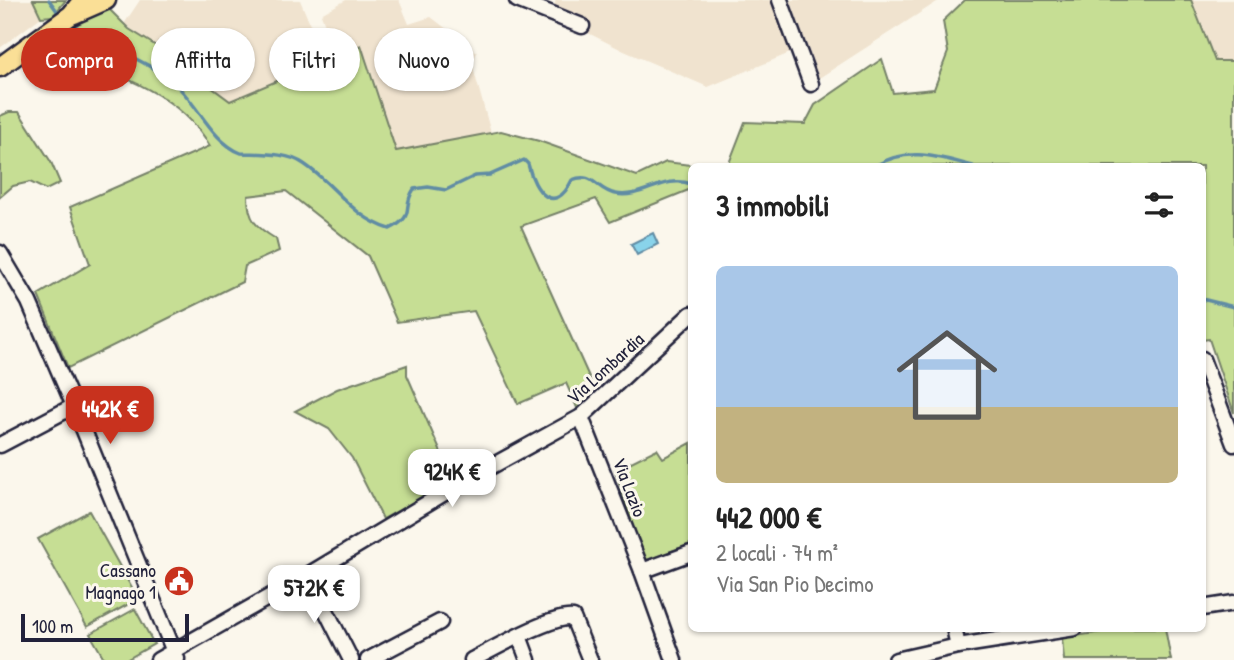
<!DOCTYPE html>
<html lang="it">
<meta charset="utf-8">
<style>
body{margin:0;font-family:"Patrick Hand",sans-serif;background:#f6f6f6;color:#222;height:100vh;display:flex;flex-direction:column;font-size:26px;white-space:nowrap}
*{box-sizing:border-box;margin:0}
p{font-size:23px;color:#767676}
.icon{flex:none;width:38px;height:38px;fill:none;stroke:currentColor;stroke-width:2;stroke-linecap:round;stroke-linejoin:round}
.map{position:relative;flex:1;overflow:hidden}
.drawer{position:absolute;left:688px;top:163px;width:518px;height:469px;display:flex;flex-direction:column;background:#fff;border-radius:10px;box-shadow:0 2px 5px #0004}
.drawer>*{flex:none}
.guide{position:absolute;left:21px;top:28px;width:562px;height:63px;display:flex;gap:14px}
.scale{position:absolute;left:21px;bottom:18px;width:168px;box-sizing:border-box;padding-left:7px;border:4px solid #22223b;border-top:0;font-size:19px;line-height:24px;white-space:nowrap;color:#22223b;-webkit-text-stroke:5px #fbf7ec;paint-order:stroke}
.price{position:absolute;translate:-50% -60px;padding:0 16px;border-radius:14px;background:#fff;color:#222;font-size:23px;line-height:46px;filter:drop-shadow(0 2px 4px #0008)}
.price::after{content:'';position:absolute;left:50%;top:42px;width:21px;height:16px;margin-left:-10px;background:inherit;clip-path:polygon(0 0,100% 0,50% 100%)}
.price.active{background:#c8321e;color:#fff}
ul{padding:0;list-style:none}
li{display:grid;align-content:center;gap:14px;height:371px;padding:0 28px}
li+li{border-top:2px solid #e0e0e0}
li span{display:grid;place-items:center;height:217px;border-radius:10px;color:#555}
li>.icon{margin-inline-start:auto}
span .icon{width:126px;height:126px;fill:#fffc;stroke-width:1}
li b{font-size:30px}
h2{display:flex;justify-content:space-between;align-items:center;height:84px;padding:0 28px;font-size:30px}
.chip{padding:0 24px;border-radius:32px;background:#fff;box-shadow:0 2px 5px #0004;font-size:24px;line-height:63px}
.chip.active{background:#c8321e;color:#fff}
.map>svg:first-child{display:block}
</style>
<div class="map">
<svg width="1234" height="660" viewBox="0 0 1234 660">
<rect width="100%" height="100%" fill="#fbf7ec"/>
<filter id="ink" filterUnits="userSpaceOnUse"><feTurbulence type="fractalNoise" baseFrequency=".0143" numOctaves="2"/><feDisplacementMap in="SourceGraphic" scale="14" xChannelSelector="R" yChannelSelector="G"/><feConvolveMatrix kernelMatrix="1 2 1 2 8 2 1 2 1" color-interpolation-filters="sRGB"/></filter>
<g filter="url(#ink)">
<g fill="#f0e3cf">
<path d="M 0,0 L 33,0 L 41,17 L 0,48 Z"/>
<path d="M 140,0 L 300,0 L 325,60 L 230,101 L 124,24 Z"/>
<path d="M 346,0 L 399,0 L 409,24 L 431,17 L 477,52 L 472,64 L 491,133 L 395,151 L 361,45 L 336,54 L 321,14 Z"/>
<path d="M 556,0 L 772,0 L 790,53 L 708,87 L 624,51 L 588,33 L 580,17 L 554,6 Z"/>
<path d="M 790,0 L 940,0 L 819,78 Z"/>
<path d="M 1191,0 L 1234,0 L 1234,61 L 1215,61 Z"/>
</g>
<g fill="#c6de94" stroke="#748068" stroke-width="2">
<path d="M 33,0 L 66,0 L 53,16 L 41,17 Z"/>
<path d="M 965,0 L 1191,0 L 1215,61 L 1234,61 L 1234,413 L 1209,339 L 1202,340 L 1202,166 L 728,166 L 745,122 L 805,124 L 815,105 L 882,59 L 893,93 L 934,89 L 948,52 L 943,21 Z"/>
<path d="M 109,9 L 129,29 L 153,44 L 230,101 L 361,45 L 396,151 L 501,131 L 539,141 L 637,176 L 666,162 L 699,166 L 691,166 L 691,189 L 610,222 L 596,199 L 521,226 L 594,388 L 578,410 L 566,383 L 518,404 L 474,311 L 397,322 L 368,256 L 286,191 L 248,196 C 248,220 256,227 276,239 L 279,251 L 245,266 L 242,282 L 68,368 L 38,295 L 90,264 L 70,207 L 210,146 C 179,91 111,72 56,53 L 54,41 L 93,13 Z"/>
<path d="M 9,112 L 19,112 L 51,162 L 60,183 L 46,190 L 30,182 L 13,186 L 0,197 L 0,116 Z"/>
<path d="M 407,365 L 407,375 L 450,473 L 448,483 L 383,519 L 352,458 L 329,429 L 295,411 L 337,389 Z"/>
<path d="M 691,443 L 691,544 L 644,561 L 615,470 L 657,449 L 663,458 Z"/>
<path d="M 89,511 L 138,599 L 87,627 L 38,539 Z"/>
<path d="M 135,609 L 154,644 L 126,660 L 105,660 L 90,634 Z"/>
<path d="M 1128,628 L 1165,628 L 1171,660 L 1064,660 L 1062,638 Z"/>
</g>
<path fill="#89d3ea" stroke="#608ca4" stroke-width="2" d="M 653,233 L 658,244 L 637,255 L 631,244 Z"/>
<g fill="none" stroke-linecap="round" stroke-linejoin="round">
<g stroke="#608ca4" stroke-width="3.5">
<path d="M 49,0 L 60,15"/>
<path d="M 69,22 C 101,46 142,57 173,82 C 197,102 211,141 241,153 C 261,154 287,152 304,164 C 337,186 350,216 390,229 C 417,215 401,208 414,189 L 428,187 L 446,190 L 475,176 L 490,175 L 524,160 L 528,164 C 534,191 554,217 572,180 C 594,171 596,191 616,194 C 642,199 665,174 691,184"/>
<path d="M 875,166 C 908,146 938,157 973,166"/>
<path d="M 1202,299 L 1234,307"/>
</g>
<g stroke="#22223b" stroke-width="19">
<g id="minor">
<path d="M 517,0 L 582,26"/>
<path d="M 780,0 L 811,84"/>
<path d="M 0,253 L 29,302 L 74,406 L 177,659"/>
<path d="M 1202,359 L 1234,444"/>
<path d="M 581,417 L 642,571 L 674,660"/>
<path d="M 0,445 L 74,406"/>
<path d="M 642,571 L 691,553"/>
<path d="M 308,575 L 351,660"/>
<path d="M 1202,608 L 1234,603"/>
<path d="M 954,628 L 958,646"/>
<path d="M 519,636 L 528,660"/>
<path d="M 158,660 L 308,575 L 461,483 L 581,417 L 691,314"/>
<path d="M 368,660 L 440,622"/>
<path d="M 472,660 C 493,649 552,615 573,618 L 590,660"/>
<path d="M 896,660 L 958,646 L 1075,628"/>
</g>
</g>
<g stroke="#22223b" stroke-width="23">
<g id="major">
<path d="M 74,14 L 106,0"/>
<path d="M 0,67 L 71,15 L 83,0"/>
</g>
</g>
<use href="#minor" stroke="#fbf7ec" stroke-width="14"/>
<use href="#major" stroke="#fadf96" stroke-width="18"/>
</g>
</g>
<defs>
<g id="civic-disc" transform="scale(1.575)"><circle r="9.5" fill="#c8321e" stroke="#fbf7ec"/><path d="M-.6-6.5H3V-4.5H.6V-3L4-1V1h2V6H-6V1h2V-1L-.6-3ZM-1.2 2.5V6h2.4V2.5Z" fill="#fff"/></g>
</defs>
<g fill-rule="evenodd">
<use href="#civic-disc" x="179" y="581"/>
</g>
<g text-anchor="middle" stroke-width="6" stroke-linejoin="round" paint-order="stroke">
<g font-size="19" fill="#22223b" stroke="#fbf7ec">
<text transform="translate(605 368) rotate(-42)" y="7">Via Lombardia</text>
<text transform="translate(630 487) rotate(69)" y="7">Via Lazio</text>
</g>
<g font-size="19" fill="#22223b" stroke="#fbf7ec" text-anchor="end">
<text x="156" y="577">Cassano<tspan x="156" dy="22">Magnago 1</tspan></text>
</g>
</g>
</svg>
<div class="scale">100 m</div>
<b class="price active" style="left:110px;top:446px">442K €</b>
<b class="price" style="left:452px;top:509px">924K €</b>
<b class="price" style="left:314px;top:625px">572K €</b>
<div class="guide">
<a class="chip active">Compra</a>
<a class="chip">Affitta</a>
<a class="chip">Filtri</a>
<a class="chip">Nuovo</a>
</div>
<section class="drawer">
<h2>3 immobili<svg class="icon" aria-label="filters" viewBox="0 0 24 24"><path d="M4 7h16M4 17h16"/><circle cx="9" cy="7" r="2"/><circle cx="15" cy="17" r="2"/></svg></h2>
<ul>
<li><span style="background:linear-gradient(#a9c7e8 65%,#c2b280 0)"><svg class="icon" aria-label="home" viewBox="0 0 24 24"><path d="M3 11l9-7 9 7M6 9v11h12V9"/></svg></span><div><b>442 000 €</b><p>2 locali · 74 m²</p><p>Via San Pio Decimo</p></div></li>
</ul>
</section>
</div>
